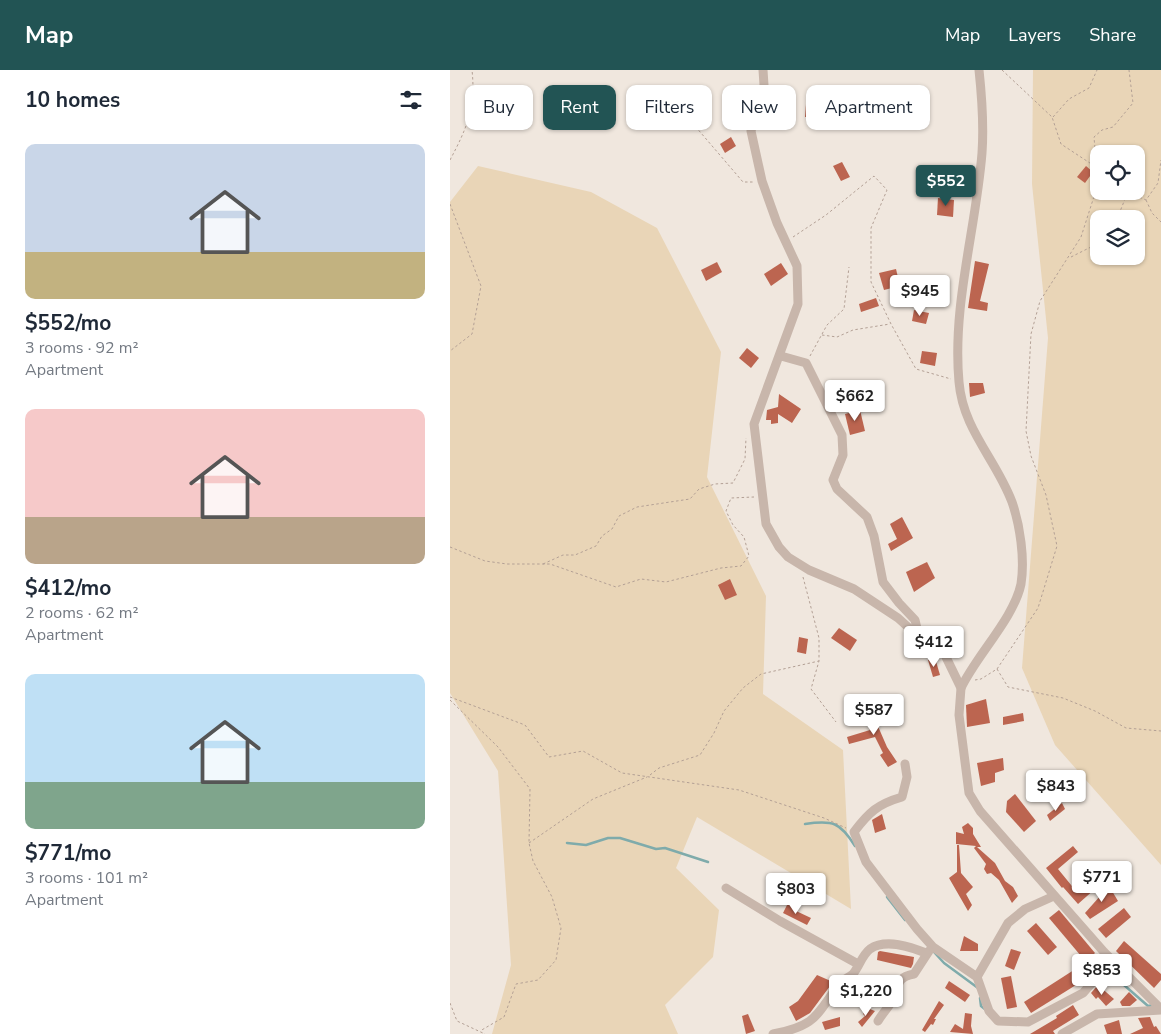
<!DOCTYPE html>
<meta charset="utf-8">
<style>
body{margin:0;font-family:"Nunito Sans",sans-serif;background:#f2f2f3;color:#1f2937;height:100vh;display:flex;flex-direction:column;font-size:19px;white-space:nowrap}
*{box-sizing:border-box;margin:0}
p{font-size:16px;color:#747a83}
.icon{flex:none;width:28px;height:28px;fill:none;stroke:currentColor;stroke-width:2;stroke-linecap:round;stroke-linejoin:round}
.map{position:relative;flex:1;overflow:hidden}
.side{display:flex;flex-direction:column;background:#fff;width:450px}
.side>*{flex:none}
.guide{position:absolute;left:15px;top:15px;width:475px;height:45px;display:flex;gap:10px}
.buttons{position:absolute;left:640px;top:75px;display:grid;gap:10px}
.buttons a{display:grid;place-items:center;width:55px;height:55px;border-radius:10px;background:#fff;box-shadow:0 1px 4px #0004;font-size:25px}
.price{position:absolute;translate:-50% -42px;padding:0 11px;border-radius:5px;background:#fff;color:#222;font-size:16px;line-height:32px;filter:drop-shadow(0 1px 2px #0008)}
.price::after{content:'';position:absolute;left:50%;top:30px;width:15px;height:11px;margin-left:-8px;background:inherit;clip-path:polygon(0 0,100% 0,50% 100%)}
.price.current{background:#225454;color:#fff}
ul{padding:0;list-style:none}
li{display:grid;align-content:center;gap:10px;height:265px;padding:0 25px}
li span{display:grid;place-items:center;height:155px;border-radius:10px;color:#555}
li>.icon{margin-inline-start:auto}
span .icon{width:90px;height:90px;fill:#fffc;stroke-width:1}
li b{font-size:21px}
h2{display:flex;justify-content:space-between;align-items:center;height:60px;padding:0 25px;font-size:21px}
.tag{padding:0 18px;border-radius:10px;background:#fff;box-shadow:0 1px 4px #0004;font-size:18px;line-height:45px}
.tag.current{background:#225454;color:#fff}
header{display:flex;align-items:center;gap:30px;box-sizing:border-box;height:70px;padding:0 25px;background:#225454;color:#fff}
header strong{font-size:24px}
nav{display:flex;gap:28px;margin-inline-start:auto;font-size:18px}
main{display:flex;flex:1;min-height:0}
.map>svg:first-child{display:block}
</style>
<header>
<strong>Map</strong>
<nav><a>Map</a><a>Layers</a><a>Share</a></nav>
</header>
<main>
<section class="side">
<h2>10 homes<svg class="icon" aria-label="filters" viewBox="0 0 24 24"><path d="M4 7h16M4 17h16"/><circle cx="9" cy="7" r="2"/><circle cx="15" cy="17" r="2"/></svg></h2>
<ul>
<li><span style="background:linear-gradient(#c9d6e8 70%,#c2b280 0)"><svg class="icon" aria-label="home" viewBox="0 0 24 24"><path d="M3 11l9-7 9 7M6 9v11h12V9"/></svg></span><div><b>$552/mo</b><p>3 rooms · 92 m²</p><p>Apartment</p></div></li>
<li><span style="background:linear-gradient(#f6c9c9 70%,#b9a48a 0)"><svg class="icon" aria-label="home" viewBox="0 0 24 24"><path d="M3 11l9-7 9 7M6 9v11h12V9"/></svg></span><div><b>$412/mo</b><p>2 rooms · 62 m²</p><p>Apartment</p></div></li>
<li><span style="background:linear-gradient(#bfe0f5 70%,#7fa58c 0)"><svg class="icon" aria-label="home" viewBox="0 0 24 24"><path d="M3 11l9-7 9 7M6 9v11h12V9"/></svg></span><div><b>$771/mo</b><p>3 rooms · 101 m²</p><p>Apartment</p></div></li>
</ul>
</section>
<div class="map">
<svg width="711" height="964" viewBox="0 0 711 964">
<rect width="100%" height="100%" fill="#f0e7de"/>
<g fill="#e9d5b7" fill-rule="evenodd">
<path d="M 583,0 L 711,0 L 711,795 L 605,675 L 572,598 L 598,268 L 582,114 ZM 649,84 L 686,84 L 686,121 L 649,121 ZM 649,149 L 686,149 L 686,186 L 649,186 Z"/>
<path d="M 28,96 L 141,122 L 207,158 L 271,282 L 257,407 L 316,526 L 313,624 L 393,680 L 401,839 L 247,747 L 226,798 L 269,840 L 263,887 L 215,935 L 228,964 L 42,964 L 61,895 L 48,701 L 0,623 L 0,132 Z"/>
</g>
<g fill="none" stroke-linecap="round" stroke-linejoin="round">
<g stroke="#7fabab" stroke-width="2.5">
<path d="M 355,754 C 383,750 390,752 405,776"/>
<path d="M 117,773 L 136,775 L 158,768 L 170,768 L 206,779 L 215,778 L 258,792"/>
<path d="M 437,827 L 455,850"/>
<path d="M 484,882 L 494,893 L 528,918"/>
<path d="M 652,908 L 654,906 L 666,908 L 698,936 L 704,935"/>
<path d="M 530,928 L 531,936 L 536,940"/>
</g>
</g>
<g fill="#bc6550">
<path d="M 237,18 L 249,31 L 240,39 L 229,26 Z"/>
<path d="M 356,34 L 373,35 L 372,47 L 355,47 Z"/>
<path d="M 281,67 L 286,76 L 275,83 L 270,74 Z"/>
<path d="M 392,92 L 400,107 L 391,111 L 383,96 Z"/>
<path d="M 636,96 L 643,102 L 635,113 L 627,107 Z"/>
<path d="M 488,128 L 504,130 L 503,147 L 487,145 Z"/>
<path d="M 525,191 L 539,194 L 530,231 L 538,233 L 537,241 L 518,238 Z"/>
<path d="M 267,192 L 272,202 L 256,211 L 251,200 Z"/>
<path d="M 331,193 L 338,204 L 321,216 L 314,204 Z"/>
<path d="M 446,199 L 450,216 L 434,220 L 429,203 Z"/>
<path d="M 481,216 L 493,218 L 491,230 L 479,227 Z"/>
<path d="M 426,228 L 429,236 L 411,242 L 409,234 Z"/>
<path d="M 464,240 L 479,243 L 476,254 L 462,251 Z"/>
<path d="M 297,278 L 309,288 L 301,298 L 289,288 Z"/>
<path d="M 472,281 L 487,283 L 485,296 L 470,293 Z"/>
<path d="M 519,313 L 533,313 L 535,323 L 520,327 Z"/>
<path d="M 329,324 L 351,339 L 342,353 L 328,344 L 328,353 L 321,354 L 321,350 L 316,350 L 317,340 L 328,337 Z"/>
<path d="M 410,340 L 415,361 L 400,365 L 395,344 Z"/>
<path d="M 452,447 L 463,468 L 441,481 L 438,474 L 447,469 L 440,454 Z"/>
<path d="M 477,492 L 485,508 L 464,522 L 456,502 Z"/>
<path d="M 280,509 L 287,525 L 275,530 L 268,515 Z"/>
<path d="M 389,558 L 407,570 L 400,581 L 381,568 Z"/>
<path d="M 349,567 L 358,569 L 356,584 L 347,582 Z"/>
<path d="M 485,588 L 490,605 L 483,607 L 478,590 Z"/>
<path d="M 536,629 L 540,653 L 517,657 L 516,635 Z"/>
<path d="M 423,633 L 425,640 L 422,641 L 427,654 L 437,677 L 447,692 L 438,697 L 430,685 L 433,683 L 425,667 L 399,674 L 397,667 L 420,660 L 413,637 Z"/>
<path d="M 573,643 L 574,651 L 553,655 L 553,647 Z"/>
<path d="M 553,688 L 554,700 L 545,703 L 545,712 L 531,716 L 527,693 Z"/>
<path d="M 596,701 L 603,711 L 588,723 L 580,713 Z"/>
<path d="M 565,724 L 586,751 L 574,762 L 556,742 L 557,731 Z"/>
<path d="M 612,733 L 615,739 L 600,751 L 597,745 Z"/>
<path d="M 432,744 L 436,759 L 425,763 L 422,750 Z"/>
<path d="M 518,753 L 523,758 L 523,764 L 531,777 L 527,777 L 545,793 L 555,811 L 563,817 L 568,826 L 562,833 L 549,810 L 541,803 L 537,804 L 534,799 L 536,794 L 524,778 L 526,776 L 506,774 L 506,762 L 514,764 L 512,757 Z"/>
<path d="M 507,775 L 509,775 L 511,803 L 523,817 L 516,824 L 522,835 L 518,841 L 499,808 L 507,802 Z"/>
<path d="M 623,776 L 628,782 L 608,799 L 626,821 L 647,803 L 654,811 L 628,834 L 613,817 L 612,818 L 596,798 Z"/>
<path d="M 659,816 L 668,831 L 640,849 L 635,843 Z"/>
<path d="M 338,833 L 345,837 L 344,840 L 361,848 L 357,855 L 333,843 Z"/>
<path d="M 674,838 L 681,847 L 656,868 L 648,859 Z"/>
<path d="M 609,840 L 645,883 L 636,892 L 599,848 Z"/>
<path d="M 586,853 L 607,877 L 598,885 L 577,861 Z"/>
<path d="M 514,866 L 528,874 L 528,881 L 510,881 Z"/>
<path d="M 674,871 L 711,904 L 711,910 L 704,918 L 666,881 Z"/>
<path d="M 561,879 L 571,882 L 564,900 L 555,896 Z"/>
<path d="M 430,881 L 464,887 L 463,894 L 461,898 L 427,890 L 428,882 Z"/>
<path d="M 627,898 L 634,910 L 581,943 L 574,932 Z"/>
<path d="M 367,905 L 383,912 L 360,943 L 346,951 L 339,937 L 348,931 Z"/>
<path d="M 561,906 L 567,937 L 557,939 L 551,908 Z"/>
<path d="M 499,911 L 520,925 L 515,932 L 495,918 Z"/>
<path d="M 398,915 L 404,915 L 439,924 L 433,933 L 424,930 L 426,928 L 418,929 L 392,921 Z"/>
<path d="M 648,915 L 664,929 L 656,936 L 648,927 L 646,929 L 641,923 Z"/>
<path d="M 679,922 L 687,930 L 680,936 L 672,936 L 670,932 Z"/>
<path d="M 489,931 L 494,935 L 484,949 L 486,949 L 483,955 L 481,954 L 475,962 L 472,960 Z"/>
<path d="M 623,935 L 629,945 L 603,961 L 605,964 L 580,964 L 607,948 L 606,946 Z"/>
<path d="M 417,938 L 425,941 L 412,957 L 408,952 L 415,946 L 413,944 Z"/>
<path d="M 515,943 L 522,944 L 521,956 L 523,964 L 500,962 L 505,954 L 513,959 Z"/>
<path d="M 298,944 L 305,961 L 296,964 L 292,946 Z"/>
<path d="M 390,947 L 390,956 L 375,960 L 372,952 Z"/>
<path d="M 700,947 L 704,957 L 706,956 L 711,964 L 680,964 L 693,958 L 688,948 Z"/>
<path d="M 669,950 L 672,964 L 657,964 L 654,955 Z"/>
</g>
<g fill="none" stroke-linecap="round" stroke-linejoin="round">
<g stroke="#b3a095" stroke-width="1" stroke-dasharray="2.5 2.5" stroke-linecap="butt">
<path d="M 552,0 L 602,47 L 611,74 L 649,99"/>
<path d="M 603,47 L 619,29 L 639,18 L 647,0"/>
<path d="M 239,49 L 293,112 L 303,112"/>
<path d="M 652,84 L 645,79 L 644,67 L 652,60 L 663,57 L 683,33 L 679,0"/>
<path d="M 0,90 C 17,58 26,37 22,0"/>
<path d="M 676,121 L 696,130 L 708,113 L 711,90"/>
<path d="M 696,130 L 702,143 L 711,152"/>
<path d="M 0,134 L 31,216 L 22,264 L 0,281"/>
<path d="M 667,149 L 677,124"/>
<path d="M 343,167 L 376,145 L 424,106 L 437,120 L 421,158 L 421,212 L 441,254 L 466,299 L 501,309"/>
<path d="M 621,187 L 649,173"/>
<path d="M 372,265 L 387,267 L 403,260 L 440,254"/>
<path d="M 360,286 L 377,255 L 394,239 L 399,197"/>
<path d="M 0,477 L 35,491 L 57,494 L 100,494 L 166,517 L 191,509 L 216,512 L 271,498 L 291,496 L 299,486 L 294,467 L 283,455 L 276,441 L 281,428 L 304,427"/>
<path d="M 93,494 L 113,485 L 125,485 L 146,476 L 152,466 L 162,459 L 169,446 L 187,437 L 240,429 L 249,419 L 265,414 L 283,413 L 295,389 L 296,368"/>
<path d="M 353,507 L 369,568 L 369,591 L 361,619 L 386,652"/>
<path d="M 547,599 L 558,617 L 613,628 L 645,641 L 676,658 L 711,661"/>
<path d="M 525,610 L 531,609 L 547,599 L 588,538 L 607,476 L 596,425 L 581,386 L 576,361 L 581,264 L 590,231 L 631,167 L 649,111"/>
<path d="M 0,627 L 75,655 L 99,687 L 133,681 L 172,703 L 289,720 L 374,748 L 396,758"/>
<path d="M 0,630 L 48,677 L 80,719 L 79,773 L 83,791 L 102,827 L 111,858 L 106,890 L 88,910 L 66,914 L 54,947 L 30,961"/>
<path d="M 200,705 L 209,698 L 250,685 L 264,663 L 274,641 L 293,618 L 311,604 L 369,591"/>
<path d="M 79,773 L 143,729 L 197,707"/>
<path d="M 0,933 L 7,951 L 35,964"/>
</g>
<g stroke="#c8b6ab" stroke-width="9">
<path d="M 313,0 L 314,15 L 301,61 L 312,111 L 327,153 L 347,196 L 348,234 L 304,354 L 316,454 L 329,477 L 338,487 L 359,500 L 404,519 L 448,548 L 469,567 L 495,585 L 511,618 L 509,645 L 519,723 L 530,741 L 654,882 L 711,939"/>
<path d="M 331,286 L 356,293 L 392,365 L 393,385 L 383,410 L 387,419 L 417,447 L 424,466 L 433,512 L 449,533 L 465,550 L 469,567"/>
<path d="M 511,618 C 526,586 564,548 571,514 C 575,489 570,455 562,432 C 546,389 513,360 509,312 C 502,235 526,159 532,83 C 534,55 532,28 529,0"/>
<path d="M 455,694 L 457,707 L 452,727 C 428,734 419,742 404,762 L 416,792 L 467,859 L 483,877 L 527,907 L 558,853 L 575,839 L 604,826"/>
<path d="M 276,818 L 330,851 L 408,894"/>
<path d="M 527,907 L 539,941 L 548,951 L 578,952 L 633,923 L 662,890"/>
<path d="M 428,951 C 432,944 438,938 442,931 C 451,918 443,908 464,904 L 479,881"/>
<path d="M 323,964 C 367,956 366,945 390,913 C 393,909 399,908 403,904 C 409,897 412,885 420,879 C 436,868 461,877 476,883"/>
<path d="M 612,964 L 647,944 L 711,940"/>
</g>
</g>
</svg>
<div class="buttons">
<a><svg class="icon" aria-label="locate" viewBox="0 0 24 24"><circle cx="12" cy="12" r="6"/><path d="M12 2v4M12 18v4M2 12h4M18 12h4"/></svg></a>
<a><svg class="icon" aria-label="layers" viewBox="0 0 24 24"><path d="M12 4l9 5-9 5-9-5zM3 14l9 5 9-5"/></svg></a>
</div>
<b class="price current" style="left:496px;top:137px">$552</b>
<b class="price" style="left:470px;top:247px">$945</b>
<b class="price" style="left:405px;top:352px">$662</b>
<b class="price" style="left:484px;top:598px">$412</b>
<b class="price" style="left:424px;top:666px">$587</b>
<b class="price" style="left:606px;top:742px">$843</b>
<b class="price" style="left:652px;top:833px">$771</b>
<b class="price" style="left:346px;top:845px">$803</b>
<b class="price" style="left:652px;top:926px">$853</b>
<b class="price" style="left:416px;top:947px">$1,220</b>
<div class="guide">
<a class="tag">Buy</a>
<a class="tag current">Rent</a>
<a class="tag">Filters</a>
<a class="tag">New</a>
<a class="tag">Apartment</a>
</div>
</div>
</main>
